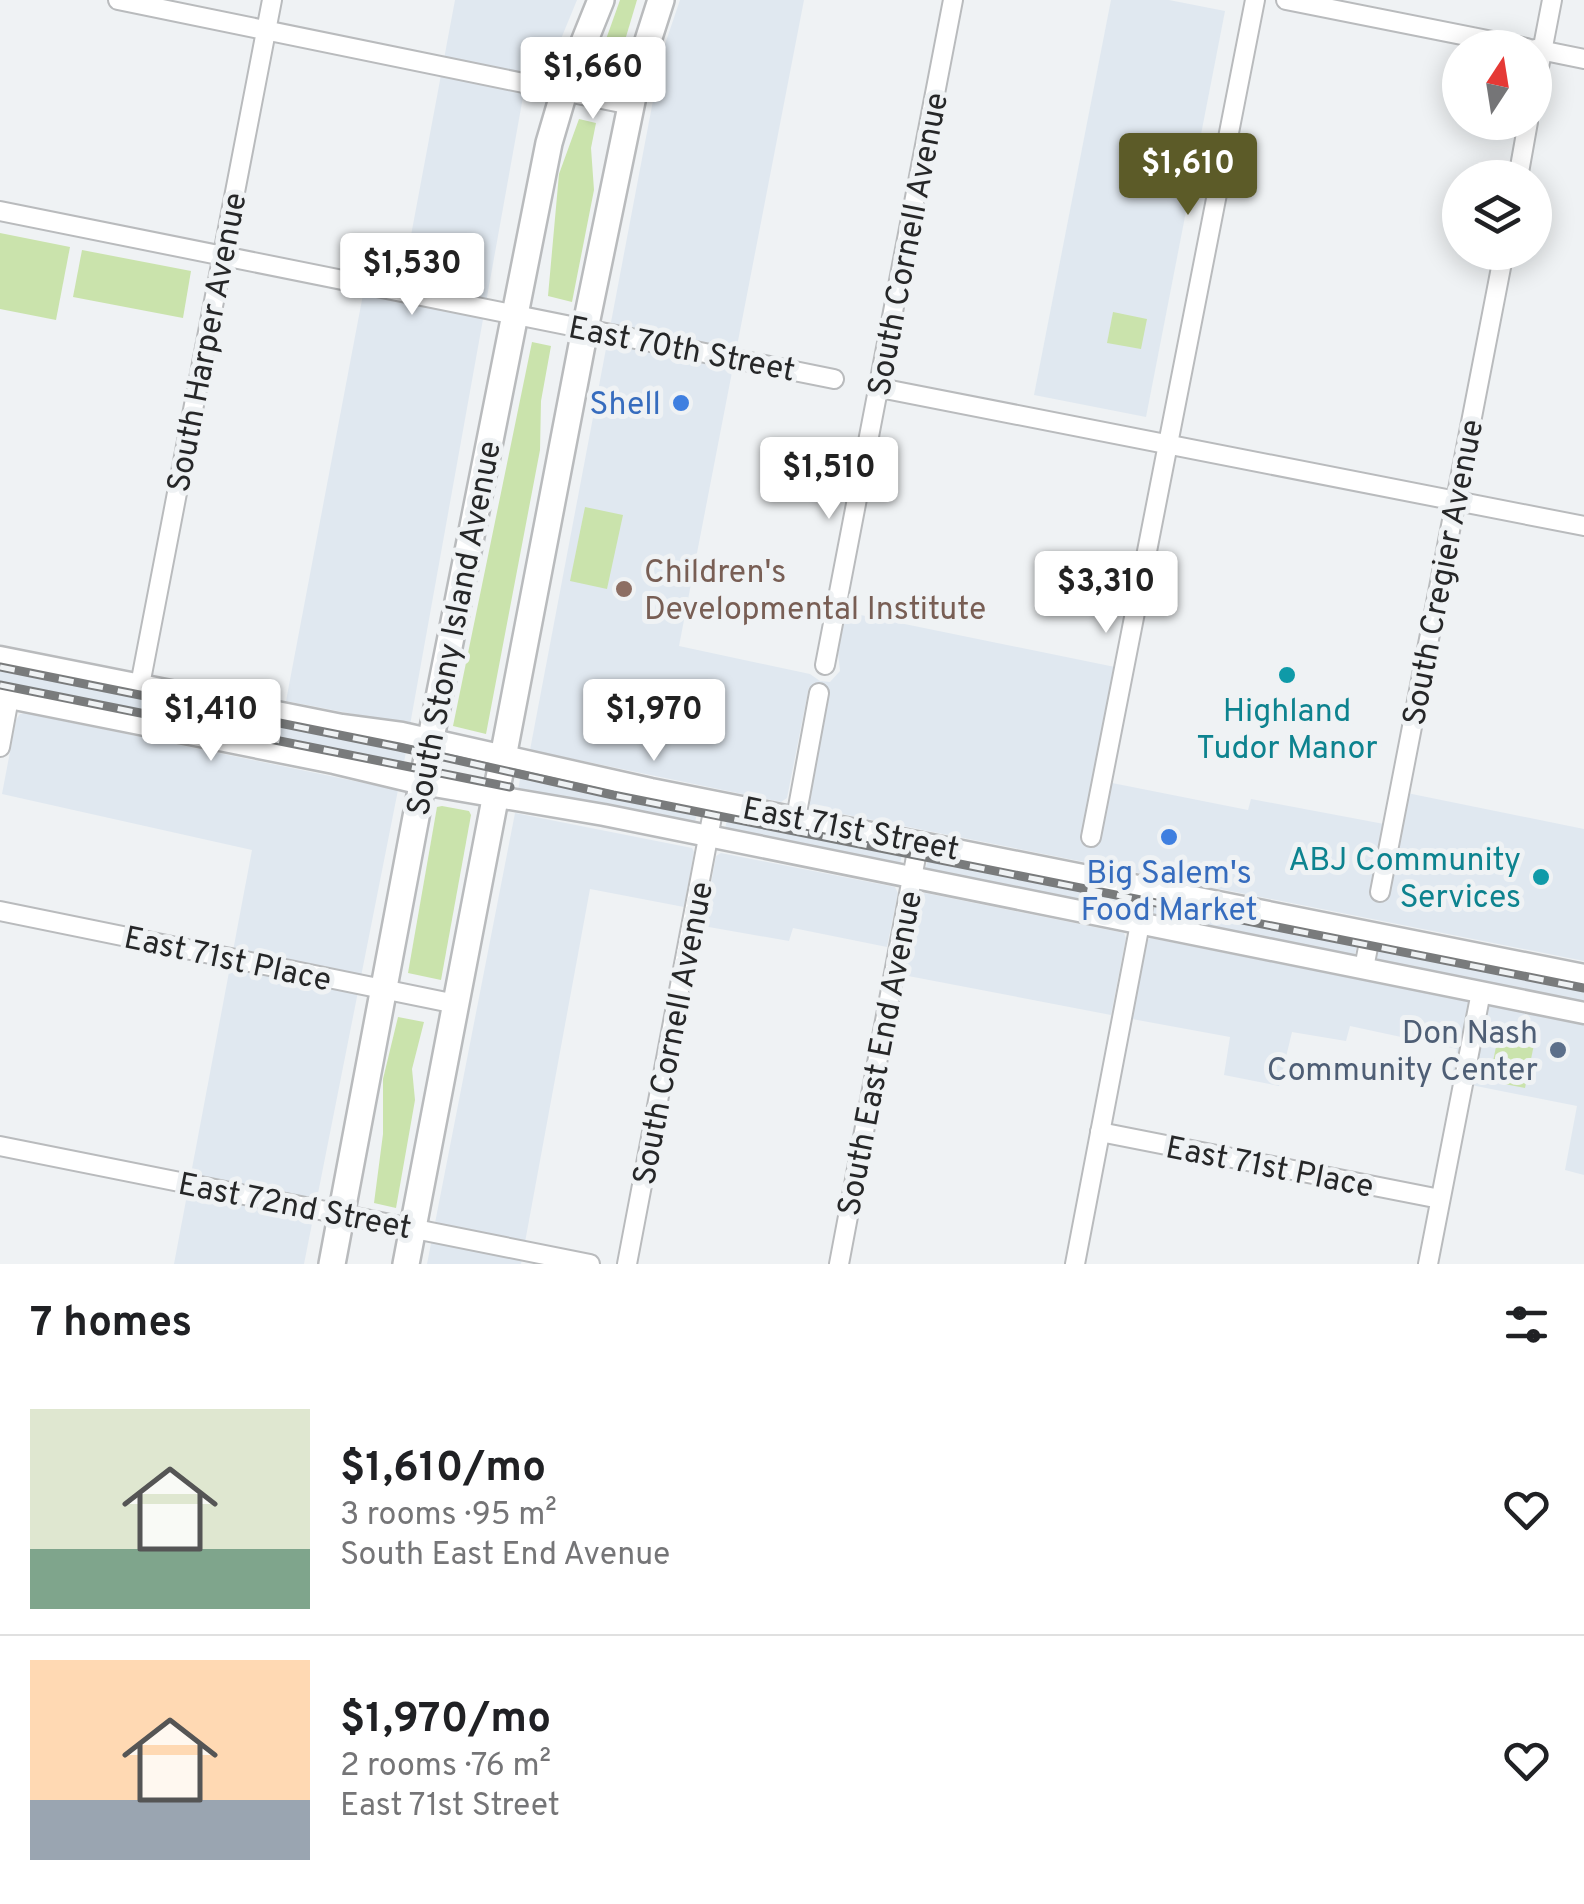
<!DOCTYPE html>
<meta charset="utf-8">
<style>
body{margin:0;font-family:Overpass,sans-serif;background:#f2f2f2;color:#202124;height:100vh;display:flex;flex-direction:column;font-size:38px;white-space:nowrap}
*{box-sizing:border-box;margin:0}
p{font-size:32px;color:#757577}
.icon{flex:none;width:55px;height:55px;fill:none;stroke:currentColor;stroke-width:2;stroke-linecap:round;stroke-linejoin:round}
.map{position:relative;height:1264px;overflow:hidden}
.drawer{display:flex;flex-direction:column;background:#fff;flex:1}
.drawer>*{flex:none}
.needle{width:65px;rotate:12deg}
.controls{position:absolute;left:1442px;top:30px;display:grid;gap:20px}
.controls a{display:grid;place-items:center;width:110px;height:110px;border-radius:50%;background:#fff;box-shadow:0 5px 25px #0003;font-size:50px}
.price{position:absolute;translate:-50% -85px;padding:0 22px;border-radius:10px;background:#fff;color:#222;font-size:32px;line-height:65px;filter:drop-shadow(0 2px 5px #0008)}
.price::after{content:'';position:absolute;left:50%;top:60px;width:30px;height:22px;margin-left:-15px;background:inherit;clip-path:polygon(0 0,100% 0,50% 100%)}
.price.current{background:#5c5b28;color:#fff}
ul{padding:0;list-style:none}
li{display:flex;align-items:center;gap:30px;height:250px;padding:0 30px}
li+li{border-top:2px solid #e0e0e0}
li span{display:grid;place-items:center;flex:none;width:280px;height:200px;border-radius:0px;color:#555}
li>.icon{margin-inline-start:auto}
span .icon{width:120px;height:120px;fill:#fffc;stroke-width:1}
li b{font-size:42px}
h2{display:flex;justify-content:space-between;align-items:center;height:120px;padding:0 30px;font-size:42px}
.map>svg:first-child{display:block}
</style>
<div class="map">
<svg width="1584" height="1264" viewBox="0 0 1584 1264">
<rect width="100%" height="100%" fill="#eff2f4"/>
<g fill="#e0e8f0">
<path d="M 455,0 L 577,0 L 549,68 L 523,97 L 410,725 L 286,701 L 368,268 L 404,273 Z"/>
<path d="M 680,0 L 804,0 L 679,646 L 810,674 L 820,681 L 830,682 L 840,671 L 838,653 L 846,612 L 1115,667 L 1092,779 L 1248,810 L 1251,799 L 1400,827 L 1407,793 L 1584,829 L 1584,961 L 812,808 L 809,803 L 830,692 L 809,687 L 787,798 L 781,802 L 530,750 L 662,53 Z"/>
<path d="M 1111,0 L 1169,0 L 1225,11 L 1146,417 L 1034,395 Z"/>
<path d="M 0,662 L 408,741 L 402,773 L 0,690 Z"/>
<path d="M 25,713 L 398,790 L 304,1264 L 174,1264 L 252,850 L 2,794 L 16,720 L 20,714 Z"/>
<path d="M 522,768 L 699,804 L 694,827 L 517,796 Z"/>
<path d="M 729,810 L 904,844 L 899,869 L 724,834 Z"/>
<path d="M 515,813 L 692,848 L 694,852 L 684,907 L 590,889 L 521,1264 L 427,1264 Z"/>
<path d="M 929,850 L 1131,890 L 1127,914 L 925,874 Z"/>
<path d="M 721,853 L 895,887 L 898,893 L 887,947 L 793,928 L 789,941 L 703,926 L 716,856 Z"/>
<path d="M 925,893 L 1124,933 L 1126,938 L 1111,1015 L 903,975 L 918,897 Z"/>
<path d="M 1155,895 L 1359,935 L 1354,959 L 1152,919 Z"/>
<path d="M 1150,938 L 1584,1024 L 1584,1175 L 1565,1170 L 1577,1106 L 1451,1081 L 1457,1049 L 1350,1026 L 1346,1041 L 1292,1032 L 1279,1086 L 1224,1075 L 1230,1037 L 1132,1019 L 1146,942 Z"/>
<path d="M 1380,939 L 1584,982 L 1584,1004 L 1375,964 Z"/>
</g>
<g fill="#cae3ac">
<path d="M 620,0 L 637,0 L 614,77 L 594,73 Z"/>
<path d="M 579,119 L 596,123 L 591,148 L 594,190 L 572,302 L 548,296 L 559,174 Z"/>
<path d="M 0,233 L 70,247 L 56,320 L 0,309 Z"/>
<path d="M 82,250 L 191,271 L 183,318 L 73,297 Z"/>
<path d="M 1113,312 L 1147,319 L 1141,349 L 1107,343 Z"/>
<path d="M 532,342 L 551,346 L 541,401 L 540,450 L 486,734 L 453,726 Z"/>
<path d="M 585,507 L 623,515 L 607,589 L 570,581 Z"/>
<path d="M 442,806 L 469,811 L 471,815 L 441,980 L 408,973 L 437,807 Z"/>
<path d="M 398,1017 L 424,1022 L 412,1069 L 415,1100 L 396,1208 L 374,1203 L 383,1134 L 383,1079 Z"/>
<path d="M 1508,1025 L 1537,1030 L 1525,1088 L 1489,1081 L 1499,1032 Z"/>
</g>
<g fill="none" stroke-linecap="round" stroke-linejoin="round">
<g stroke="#b9bbbd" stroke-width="22">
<g id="minor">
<path d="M 118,0 L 631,105"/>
<path d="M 1286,0 L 1527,48"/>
<path d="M 1535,49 L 1584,59"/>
<path d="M 1535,88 L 1552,0"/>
<path d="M 1518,178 L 1528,122"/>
<path d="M 0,211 L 834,379"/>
<path d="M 880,388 L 1584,526"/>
<path d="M 825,665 L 953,0"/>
<path d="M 140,685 L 272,0"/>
<path d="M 0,747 L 9,698"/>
<path d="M 796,818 L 819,693"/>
<path d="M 1091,837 L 1255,0"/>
<path d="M 1380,892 L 1504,252"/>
<path d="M 0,911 L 456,1004"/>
<path d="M 1364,968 L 1371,932"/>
<path d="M 1100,1132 L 1440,1199"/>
<path d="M 0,1146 L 590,1264"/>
<path d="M 627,1264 L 715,801"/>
<path d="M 839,1264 L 919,841"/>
<path d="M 1075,1264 L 1147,887"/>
<path d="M 1428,1264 L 1481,992"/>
</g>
</g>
<g stroke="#b9bbbd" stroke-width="25">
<g id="major">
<path d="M 0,657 L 342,725 L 402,733 L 651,789 L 1584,975"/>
<path d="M 0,696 L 334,763 L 422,784 L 604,815 L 1584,1013"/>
</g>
</g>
<g stroke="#b9bbbd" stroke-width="30">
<g id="highway">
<path d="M 332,1264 L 428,753 L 549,143 L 564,92 L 601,0"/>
<path d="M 406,1264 L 585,329 L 638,72 L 661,0"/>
</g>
</g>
<use href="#minor" stroke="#fff" stroke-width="18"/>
<use href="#major" stroke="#fff" stroke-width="20"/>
<use href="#highway" stroke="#fff" stroke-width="25"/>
<g stroke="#797b7c" stroke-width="9">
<g id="rail">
<path d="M 0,667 L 399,747 L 613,795 L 1584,988"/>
<path d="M 0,685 L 510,787"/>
</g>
</g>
<use href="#rail" stroke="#eff2f4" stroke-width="5" stroke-dasharray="15" stroke-linecap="butt"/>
</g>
<g fill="#3f7fe0" stroke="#eff2f4" stroke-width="4">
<circle cx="681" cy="403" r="10"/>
<circle cx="1169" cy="837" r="10"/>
</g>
<circle fill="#8d6e63" stroke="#eff2f4" stroke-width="4" cx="624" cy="589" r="10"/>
<g fill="#0f9aa8" stroke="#eff2f4" stroke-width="4">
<circle cx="1287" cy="675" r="10"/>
<circle cx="1541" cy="877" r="10"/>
</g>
<circle fill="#5c6f8a" stroke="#eff2f4" stroke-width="4" cx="1558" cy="1050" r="10"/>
<g text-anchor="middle" stroke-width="10" stroke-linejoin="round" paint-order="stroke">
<g font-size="32" fill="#262728" stroke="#eff2f4">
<text transform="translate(907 244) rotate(-79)" y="11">South Cornell Avenue</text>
<text transform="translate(206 342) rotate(-79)" y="11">South Harper Avenue</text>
<text transform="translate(682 348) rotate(11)" y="11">East 70th Street</text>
<text transform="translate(1442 572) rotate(-79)" y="11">South Cregier Avenue</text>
<text transform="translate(453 628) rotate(-79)" y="11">South Stony Island Avenue</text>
<text transform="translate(851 828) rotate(11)" y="11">East 71st Street</text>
<text transform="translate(228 958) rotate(12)" y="11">East 71st Place</text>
<text transform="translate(672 1033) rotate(-79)" y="11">South Cornell Avenue</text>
<text transform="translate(879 1053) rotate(-79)" y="11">South East End Avenue</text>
<text transform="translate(1270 1166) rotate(11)" y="11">East 71st Place</text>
<text transform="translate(295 1205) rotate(11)" y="11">East 72nd Street</text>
</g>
<g font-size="32" fill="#366cbe" stroke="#eff2f4" text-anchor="end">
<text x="661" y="414">Shell</text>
<text x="1169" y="883" text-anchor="middle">Big Salem's<tspan x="1169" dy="37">Food Market</tspan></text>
</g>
<g font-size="32" fill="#785e54" stroke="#eff2f4" text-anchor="start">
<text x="644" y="582">Children's<tspan x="644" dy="37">Developmental Institute</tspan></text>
</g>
<g font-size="32" fill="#0d838f" stroke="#eff2f4">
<text x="1287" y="721">Highland<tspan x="1287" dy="37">Tudor Manor</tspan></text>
<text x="1521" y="870" text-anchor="end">ABJ Community<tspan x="1521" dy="37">Services</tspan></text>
</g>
<g font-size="32" fill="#4e5e75" stroke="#eff2f4" text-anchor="end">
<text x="1538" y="1043">Don Nash<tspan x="1538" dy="37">Community Center</tspan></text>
</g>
</g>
</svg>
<div class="controls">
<a><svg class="needle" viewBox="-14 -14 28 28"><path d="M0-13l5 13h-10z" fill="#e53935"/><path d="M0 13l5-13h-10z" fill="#757577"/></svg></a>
<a><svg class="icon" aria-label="layers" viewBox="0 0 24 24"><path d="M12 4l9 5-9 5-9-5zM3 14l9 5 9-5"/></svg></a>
</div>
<b class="price" style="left:593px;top:122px">$1,660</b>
<b class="price current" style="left:1188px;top:218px">$1,610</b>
<b class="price" style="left:412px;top:318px">$1,530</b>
<b class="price" style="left:829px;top:522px">$1,510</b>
<b class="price" style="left:1106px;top:636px">$3,310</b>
<b class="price" style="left:211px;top:764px">$1,410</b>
<b class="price" style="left:654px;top:764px">$1,970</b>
</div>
<section class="drawer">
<h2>7 homes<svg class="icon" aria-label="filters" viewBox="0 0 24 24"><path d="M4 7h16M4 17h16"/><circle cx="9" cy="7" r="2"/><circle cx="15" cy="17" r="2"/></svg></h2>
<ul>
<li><span style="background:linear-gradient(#dfe7d0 70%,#7fa58c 0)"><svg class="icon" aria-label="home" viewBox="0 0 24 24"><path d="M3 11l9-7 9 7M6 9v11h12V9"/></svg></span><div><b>$1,610/mo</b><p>3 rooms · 95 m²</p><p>South East End Avenue</p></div><svg class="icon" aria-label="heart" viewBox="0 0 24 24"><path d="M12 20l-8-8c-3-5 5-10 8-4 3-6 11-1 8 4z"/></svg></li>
<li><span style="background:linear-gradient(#ffd9b3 70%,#9aa5b1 0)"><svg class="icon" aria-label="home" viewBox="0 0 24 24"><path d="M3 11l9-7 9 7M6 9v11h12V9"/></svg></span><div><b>$1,970/mo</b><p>2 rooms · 76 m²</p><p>East 71st Street</p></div><svg class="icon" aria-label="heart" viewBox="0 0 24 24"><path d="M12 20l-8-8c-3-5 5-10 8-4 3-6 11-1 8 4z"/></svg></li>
</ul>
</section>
